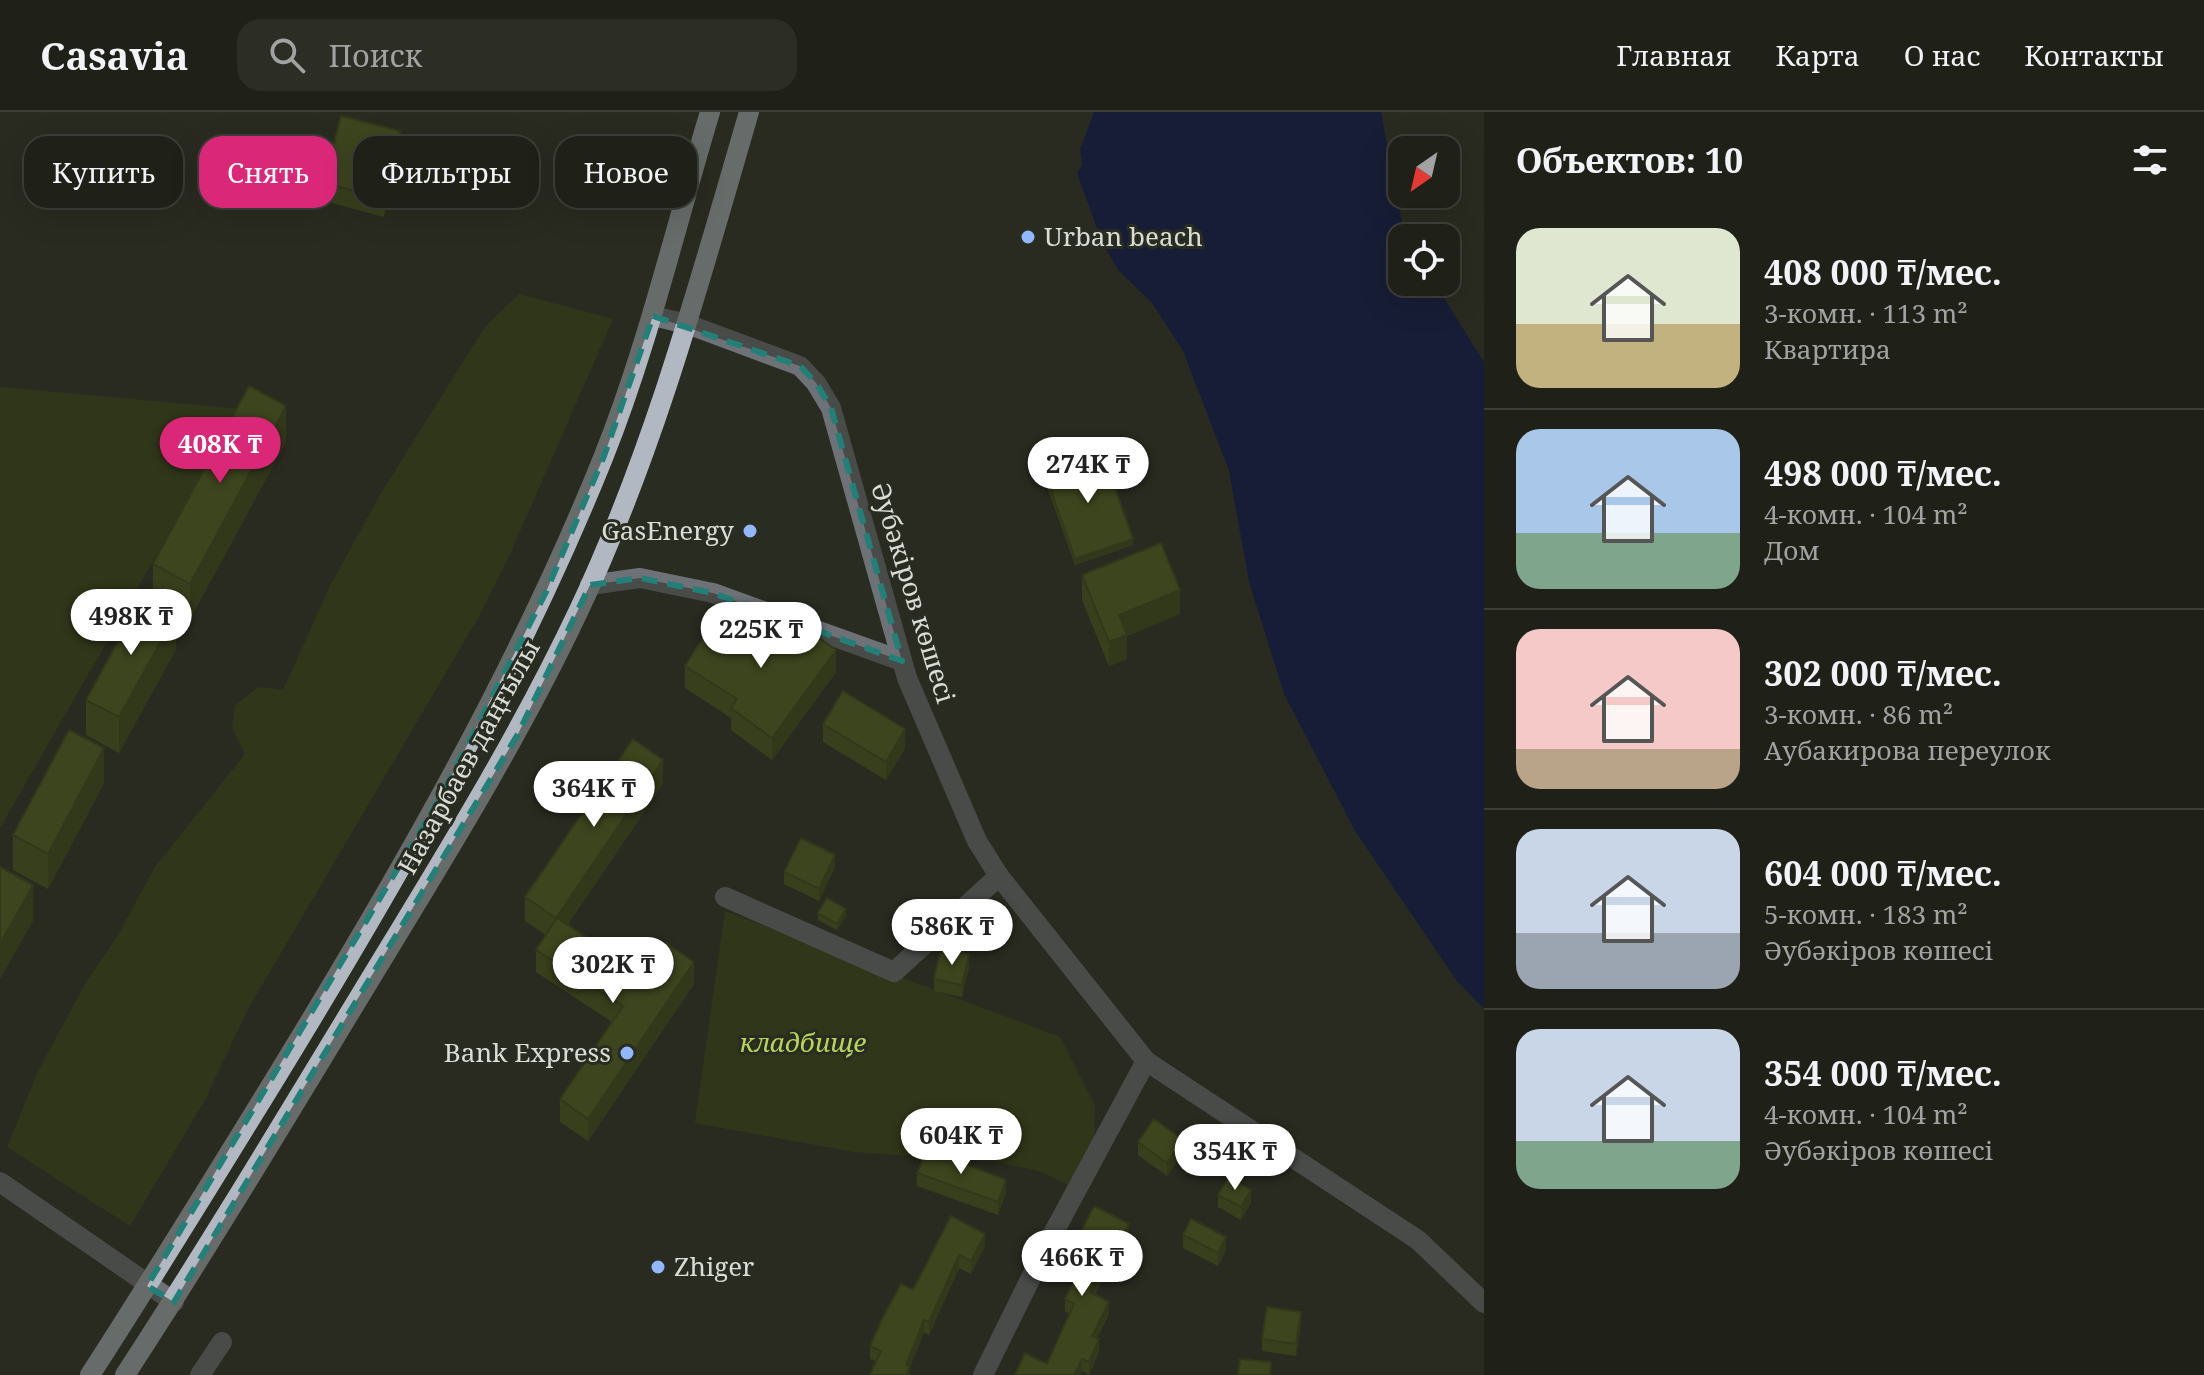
<!DOCTYPE html>
<html lang="ru">
<meta charset="utf-8">
<style>
body{margin:0;font-family:"Noto Serif",serif;background:#2c2e26;color:#f1f3f6;height:100vh;display:flex;flex-direction:column;font-size:30px;white-space:nowrap}
*{box-sizing:border-box;margin:0}
p{font-size:26px;color:#a1a3a2}
.icon{flex:none;width:44px;height:44px;fill:none;stroke:currentColor;stroke-width:2;stroke-linecap:round;stroke-linejoin:round}
.map{position:relative;flex:1;overflow:hidden}
.sheet{display:flex;flex-direction:column;background:#1f2119;width:720px}
.sheet>*{flex:none}
.top-card{position:absolute;left:24px;top:24px;width:760px;height:72px;display:flex;gap:16px}
.needle{width:52px;rotate:214deg}
.controls{position:absolute;left:1388px;top:24px;display:grid;gap:16px}
.controls a{display:grid;place-items:center;width:72px;height:72px;border-radius:16px;background:#1f2119;box-shadow:0 8px 32px #0002,0 0 0 2px #3c3e38;font-size:40px}
.price{position:absolute;translate:-50% -68px;padding:0 18px;border-radius:28px;background:#fff;color:#222;font-size:26px;line-height:52px;filter:drop-shadow(0 2px 4px #0008)}
.price::after{content:'';position:absolute;left:50%;top:48px;width:24px;height:18px;margin-left:-12px;background:inherit;clip-path:polygon(0 0,100% 0,50% 100%)}
.price.on{background:#db2777;color:#fff}
ul{padding:0;list-style:none}
li{display:flex;align-items:center;gap:24px;height:200px;padding:0 32px}
li+li{border-top:2px solid #3c3e38}
li span{display:grid;place-items:center;flex:none;width:224px;height:160px;border-radius:24px;color:#555}
li>.icon{margin-inline-start:auto}
span .icon{width:96px;height:96px;fill:#fffc;stroke-width:1}
li b{font-size:34px}
h2{display:flex;justify-content:space-between;align-items:center;height:96px;padding:0 32px;font-size:34px}
.pill{padding:0 28px;border-radius:24px;background:#1f2119;box-shadow:0 8px 32px #0002,0 0 0 2px #3c3e38;font-size:28px;line-height:72px}
.pill.on{background:#db2777;color:#fff}
header{display:flex;align-items:center;gap:48px;box-sizing:border-box;height:112px;padding:0 40px;background:#1f2119;border-bottom:2px solid #3c3e38}
header strong{font-size:38px}
nav{display:flex;gap:44px;margin-inline-start:auto;font-size:28px}
.search{width:560px;height:72px;background:#2c2e26;display:flex;align-items:center;gap:20px;box-sizing:border-box;padding:0 28px;border-radius:24px;color:#a1a3a2;font-size:30px}
main{display:flex;flex:1;min-height:0}
.map>svg:first-child{display:block}
</style>
<header>
<strong>Casavia</strong>
<div class="search"><svg class="icon" aria-label="search" viewBox="0 0 24 24"><circle cx="10" cy="10" r="6"/><path d="M15 15l6 6"/></svg>Поиск</div>
<nav><a>Главная</a><a>Карта</a><a>О нас</a><a>Контакты</a></nav>
</header>
<main>
<div class="map">
<svg width="1484" height="1263" viewBox="0 0 1484 1263">
<rect width="100%" height="100%" fill="#292c21"/>
<g fill="#384311">
<path d="M 519,182 L 613,207 L 510,442 L 478,506 L 248,897 L 205,988 L 130,1114 L 7,1035 L 38,959 L 88,867 L 115,828 L 155,755 L 245,642 L 232,615 L 235,593 L 259,575 L 283,578 L 330,474 L 380,383 L 484,216 Z"/>
<path d="M 0,275 L 240,297 L 0,716 Z"/>
<path d="M 725,799 L 1060,925 L 1095,993 L 1094,1028 L 1069,1073 L 1039,1059 L 997,1050 L 855,1040 L 695,1011 Z"/>
</g>
<path fill="#000d51" d="M 1094,0 L 1381,0 L 1404,121 L 1407,126 L 1402,126 L 1402,170 L 1434,170 L 1484,250 L 1484,897 L 1456,868 L 1355,719 L 1284,582 L 1249,470 L 1229,359 L 1183,239 L 1152,191 L 1118,158 L 1101,128 L 1077,61 L 1082,53 L 1080,37 Z"/>
<g fill="none" stroke-linecap="round" stroke-linejoin="round">
<g stroke="#6e7176" stroke-width="20">
<path d="M 653,204 L 687,212 L 800,254 L 816,271 L 831,296 L 907,566 L 977,729 L 999,764 L 1146,949 L 1418,1128 L 1484,1191"/>
<path d="M 590,473 L 640,466 L 713,481 L 902,549"/>
<path d="M 725,785 L 894,860 L 999,764"/>
<path d="M 0,1070 L 174,1190"/>
<path d="M 200,1263 L 222,1230"/>
<path d="M 983,1263 L 1049,1129 L 1146,949"/>
</g>
<g stroke="#b1b8c2" stroke-width="20">
<path d="M 90,1263 C 154,1164 216,1063 278,962 C 399,764 516,562 603,346 C 648,234 675,116 710,0"/>
<path d="M 125,1263 C 213,1128 296,989 380,851 C 450,736 521,621 579,498 C 654,339 700,168 749,0"/>
</g>
</g>
<g fill="#495717">
<path d="M 400,38 L 384,105 L 324,89 L 324,71 Z"/>
<path d="M 286,330 L 190,507 L 153,487 L 153,452 Z"/>
<path d="M 1044,359 L 1133,433 L 1075,453 L 1044,366 Z"/>
<path d="M 1082,463 L 1180,502 L 1127,524 L 1127,547 L 1109,554 L 1082,488 Z"/>
<path d="M 176,537 L 119,641 L 86,623 L 86,588 Z"/>
<path d="M 772,539 L 836,560 L 772,648 L 731,618 L 731,606 L 685,576 L 685,554 Z"/>
<path d="M 823,612 L 905,636 L 886,668 L 823,630 Z"/>
<path d="M 104,671 L 48,777 L 13,758 L 13,723 Z"/>
<path d="M 663,672 L 568,812 L 644,863 L 694,872 L 588,1029 L 560,1010 L 560,987 L 612,910 L 536,860 L 536,838 L 546,823 L 525,809 L 525,785 Z"/>
<path d="M 835,755 L 819,789 L 784,772 L 784,760 Z"/>
<path d="M 818,801 L 846,803 L 837,818 L 818,808 Z"/>
<path d="M 969,855 L 962,885 L 934,879 L 934,867 Z"/>
<path d="M 1138,1030 L 1183,1041 L 1167,1064 L 1138,1043 Z"/>
<path d="M 917,1061 L 1006,1081 L 998,1103 L 917,1074 Z"/>
<path d="M 1218,1083 L 1251,1090 L 1241,1108 L 1218,1095 Z"/>
<path d="M 951,1104 L 985,1134 L 971,1162 L 959,1156 L 929,1223 L 924,1220 L 910,1255 L 910,1263 L 870,1247 L 870,1234 L 913,1178 Z"/>
<path d="M 1183,1123 L 1226,1138 L 1218,1154 L 1183,1136 Z"/>
<path d="M 1129,1124 L 1115,1151 L 1111,1149 L 1095,1183 L 1109,1202 L 1097,1226 L 1099,1240 L 1089,1263 L 1082,1259 L 1080,1263 L 1015,1263 L 1047,1252 L 1070,1202 L 1065,1199 L 1065,1187 L 1074,1169 L 1065,1164 L 1065,1152 Z"/>
<path d="M 1301,1212 L 1296,1244 L 1262,1239 L 1262,1227 Z"/>
</g>
<g fill="#3c4713">
<path d="M 400,19 L 400,38 L 384,105 L 384,86 Z"/>
<path d="M 286,294 L 286,330 L 190,507 L 190,472 Z"/>
<path d="M 1133,427 L 1133,433 L 1075,453 L 1075,447 Z"/>
<path d="M 1180,478 L 1180,502 L 1127,524 L 1127,547 L 1109,554 L 1109,530 L 1119,503 Z"/>
<path d="M 176,502 L 176,537 L 119,641 L 119,605 Z"/>
<path d="M 836,538 L 836,560 L 772,648 L 772,626 Z"/>
<path d="M 905,617 L 905,636 L 886,668 L 886,650 Z"/>
<path d="M 104,636 L 104,671 L 48,777 L 48,742 Z"/>
<path d="M 663,648 L 663,672 L 556,830 L 556,806 Z"/>
<path d="M 835,743 L 835,755 L 819,789 L 819,777 Z"/>
<path d="M 33,773 L 33,809 L 0,867 L 0,832 Z"/>
<path d="M 846,797 L 846,803 L 837,818 L 837,812 Z"/>
<path d="M 969,842 L 969,855 L 962,885 L 962,873 Z"/>
<path d="M 694,850 L 694,872 L 588,1029 L 588,1007 Z"/>
<path d="M 1183,1028 L 1183,1041 L 1167,1064 L 1167,1051 Z"/>
<path d="M 1006,1068 L 1006,1081 L 998,1103 L 998,1090 Z"/>
<path d="M 1251,1078 L 1251,1090 L 1241,1108 L 1241,1095 Z"/>
<path d="M 1129,1112 L 1129,1124 L 1115,1151 L 1115,1139 Z"/>
<path d="M 985,1122 L 985,1134 L 971,1162 L 971,1149 Z"/>
<path d="M 1226,1125 L 1226,1138 L 1218,1154 L 1218,1141 Z"/>
<path d="M 1111,1137 L 1111,1149 L 1090,1193 L 1090,1180 Z"/>
<path d="M 959,1143 L 959,1156 L 929,1223 L 929,1210 Z"/>
<path d="M 1109,1190 L 1109,1202 L 1092,1236 L 1092,1224 Z"/>
<path d="M 1301,1200 L 1301,1212 L 1296,1244 L 1296,1232 Z"/>
<path d="M 924,1208 L 924,1220 L 910,1255 L 910,1263 L 906,1263 L 906,1253 Z"/>
<path d="M 1099,1227 L 1099,1240 L 1089,1263 L 1089,1250 Z"/>
<path d="M 1082,1247 L 1082,1259 L 1080,1263 L 1074,1263 Z"/>
</g>
<g fill="#55651b" stroke="#3c4713" stroke-width="2">
<path d="M 341,4 L 400,19 L 384,86 L 324,71 Z"/>
<path d="M 249,274 L 286,294 L 190,472 L 153,452 Z"/>
<path d="M 1102,339 L 1133,427 L 1075,447 L 1044,359 Z"/>
<path d="M 1161,431 L 1180,478 L 1119,503 L 1127,523 L 1109,530 L 1082,463 Z"/>
<path d="M 143,484 L 176,502 L 119,605 L 86,588 Z"/>
<path d="M 717,504 L 772,539 L 794,508 L 836,538 L 772,626 L 731,596 L 737,587 L 685,554 Z"/>
<path d="M 843,579 L 905,617 L 886,650 L 823,612 Z"/>
<path d="M 69,618 L 104,636 L 48,742 L 13,723 Z"/>
<path d="M 633,627 L 663,648 L 556,806 L 525,785 Z"/>
<path d="M 801,726 L 835,743 L 819,777 L 784,760 Z"/>
<path d="M 0,755 L 33,773 L 0,832 Z"/>
<path d="M 827,786 L 846,797 L 837,812 L 818,801 Z"/>
<path d="M 557,806 L 644,863 L 666,831 L 694,850 L 588,1007 L 560,987 L 623,894 L 536,838 Z"/>
<path d="M 941,837 L 969,842 L 962,873 L 934,867 Z"/>
<path d="M 1154,1007 L 1183,1028 L 1167,1051 L 1138,1030 Z"/>
<path d="M 927,1037 L 1006,1068 L 998,1090 L 917,1061 Z"/>
<path d="M 1229,1065 L 1251,1078 L 1241,1095 L 1218,1083 Z"/>
<path d="M 1094,1094 L 1129,1112 L 1115,1139 L 1111,1137 L 1090,1180 L 1109,1190 L 1092,1224 L 1099,1227 L 1089,1250 L 1082,1247 L 1074,1263 L 1015,1263 L 1025,1241 L 1047,1252 L 1074,1192 L 1065,1187 L 1079,1159 L 1065,1152 Z"/>
<path d="M 951,1104 L 985,1122 L 971,1149 L 959,1143 L 929,1210 L 924,1208 L 906,1253 L 910,1254 L 906,1263 L 870,1263 L 881,1239 L 870,1234 L 883,1205 L 901,1172 L 913,1178 Z"/>
<path d="M 1191,1107 L 1226,1125 L 1218,1141 L 1183,1123 Z"/>
<path d="M 1267,1195 L 1301,1200 L 1296,1232 L 1262,1227 Z"/>
<path d="M 1240,1247 L 1271,1250 L 1270,1263 L 1238,1263 Z"/>
</g>
<path d="M0 0H1484V1263H0ZM 653,204 L 800,254 L 816,271 L 831,296 L 902,549 L 713,481 L 640,466 L 590,473 L 518,622 L 174,1190 L 147,1174 L 440,686 L 546,480 L 604,344 Z" fill="#292c21" fill-opacity=".55" fill-rule="evenodd"/>
<path fill="none" stroke="#238078" stroke-width="6" stroke-dasharray="16 10" stroke-linejoin="round" d="M 653,204 L 800,254 L 816,271 L 831,296 L 902,549 L 713,481 L 640,466 L 590,473 L 518,622 L 174,1190 L 147,1174 L 440,686 L 546,480 L 604,344 Z"/>
<g fill="#92b7fd" stroke="#292c21" stroke-width="3">
<circle cx="1028" cy="125" r="8"/>
<circle cx="750" cy="419" r="8"/>
<circle cx="627" cy="941" r="8"/>
<circle cx="658" cy="1155" r="8"/>
</g>
<g text-anchor="middle" stroke-width="6" stroke-linejoin="round" paint-order="stroke">
<g font-size="26" fill="#dadcd5" stroke="#292c21" text-anchor="start">
<text x="1044" y="134">Urban beach</text>
<text x="734" y="428" text-anchor="end">GasEnergy</text>
<text x="611" y="950" text-anchor="end">Bank Express</text>
<text x="674" y="1164">Zhiger</text>
</g>
<g font-size="26" fill="#dadcd5" stroke="#292c21">
<text transform="translate(913 481) rotate(73)" y="9">Әубәкіров көшесі</text>
<text transform="translate(469 645) rotate(-61)" y="9">Назарбаев даңғылы</text>
</g>
<g font-size="26" font-style="italic" fill="#b7d559" stroke="#292c21">
<text x="803" y="940">кладбище</text>
</g>
</g>
</svg>
<div class="controls">
<a><svg class="needle" viewBox="-14 -14 28 28"><path d="M0-13l5 13h-10z" fill="#e53935"/><path d="M0 13l5-13h-10z" fill="#a1a3a2"/></svg></a>
<a><svg class="icon" aria-label="locate" viewBox="0 0 24 24"><circle cx="12" cy="12" r="6"/><path d="M12 2v4M12 18v4M2 12h4M18 12h4"/></svg></a>
</div>
<b class="price on" style="left:220px;top:373px">408K ₸</b>
<b class="price" style="left:1088px;top:393px">274K ₸</b>
<b class="price" style="left:131px;top:545px">498K ₸</b>
<b class="price" style="left:761px;top:558px">225K ₸</b>
<b class="price" style="left:594px;top:717px">364K ₸</b>
<b class="price" style="left:952px;top:855px">586K ₸</b>
<b class="price" style="left:613px;top:893px">302K ₸</b>
<b class="price" style="left:961px;top:1064px">604K ₸</b>
<b class="price" style="left:1235px;top:1080px">354K ₸</b>
<b class="price" style="left:1082px;top:1186px">466K ₸</b>
<div class="top-card">
<a class="pill">Купить</a>
<a class="pill on">Снять</a>
<a class="pill">Фильтры</a>
<a class="pill">Новое</a>
</div>
</div>
<section class="sheet">
<h2>Объектов: 10<svg class="icon" aria-label="filters" viewBox="0 0 24 24"><path d="M4 7h16M4 17h16"/><circle cx="9" cy="7" r="2"/><circle cx="15" cy="17" r="2"/></svg></h2>
<ul>
<li><span style="background:linear-gradient(#dfe7d0 60%,#c2b280 0)"><svg class="icon" aria-label="home" viewBox="0 0 24 24"><path d="M3 11l9-7 9 7M6 9v11h12V9"/></svg></span><div><b>408 000 ₸/мес.</b><p>3-комн. · 113 m²</p><p>Квартира</p></div></li>
<li><span style="background:linear-gradient(#a9c7e8 65%,#7fa58c 0)"><svg class="icon" aria-label="home" viewBox="0 0 24 24"><path d="M3 11l9-7 9 7M6 9v11h12V9"/></svg></span><div><b>498 000 ₸/мес.</b><p>4-комн. · 104 m²</p><p>Дом</p></div></li>
<li><span style="background:linear-gradient(#f6c9c9 75%,#b9a48a 0)"><svg class="icon" aria-label="home" viewBox="0 0 24 24"><path d="M3 11l9-7 9 7M6 9v11h12V9"/></svg></span><div><b>302 000 ₸/мес.</b><p>3-комн. · 86 m²</p><p>Аубакирова переулок</p></div></li>
<li><span style="background:linear-gradient(#c9d6e8 65%,#9aa5b1 0)"><svg class="icon" aria-label="home" viewBox="0 0 24 24"><path d="M3 11l9-7 9 7M6 9v11h12V9"/></svg></span><div><b>604 000 ₸/мес.</b><p>5-комн. · 183 m²</p><p>Әубәкіров көшесі</p></div></li>
<li><span style="background:linear-gradient(#c9d6e8 70%,#7fa58c 0)"><svg class="icon" aria-label="home" viewBox="0 0 24 24"><path d="M3 11l9-7 9 7M6 9v11h12V9"/></svg></span><div><b>354 000 ₸/мес.</b><p>4-комн. · 104 m²</p><p>Әубәкіров көшесі</p></div></li>
</ul>
</section>
</main>
